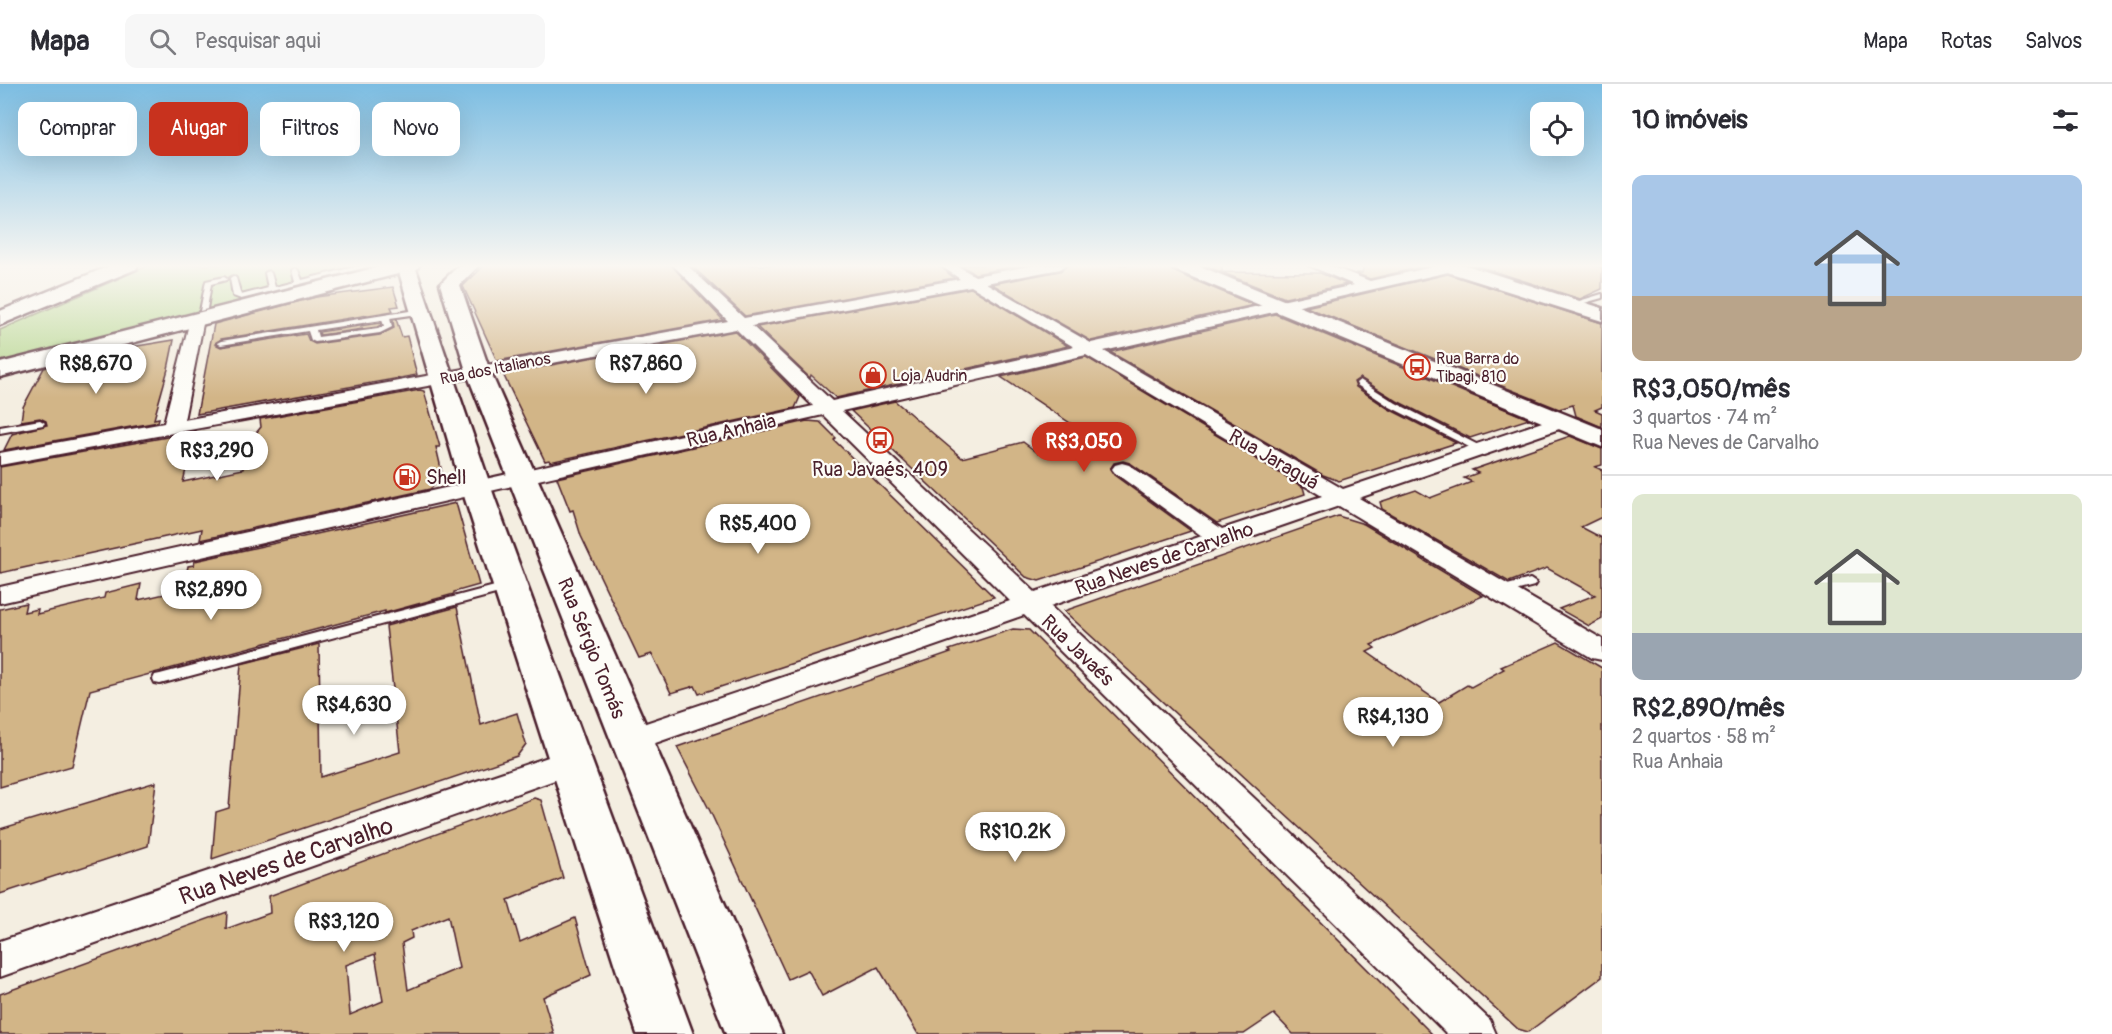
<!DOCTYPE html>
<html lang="pt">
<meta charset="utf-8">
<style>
body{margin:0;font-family:Pangolin,sans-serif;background:#f7f7f7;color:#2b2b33;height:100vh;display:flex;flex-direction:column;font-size:22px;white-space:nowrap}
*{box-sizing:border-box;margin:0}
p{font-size:20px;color:#7c7c81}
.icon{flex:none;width:33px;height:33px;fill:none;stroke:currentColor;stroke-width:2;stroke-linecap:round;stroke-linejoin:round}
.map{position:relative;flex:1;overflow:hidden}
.side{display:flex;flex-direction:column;background:#fff;width:510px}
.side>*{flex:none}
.guide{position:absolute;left:18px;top:18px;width:570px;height:54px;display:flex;gap:12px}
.controls{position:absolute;left:1530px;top:18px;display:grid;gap:12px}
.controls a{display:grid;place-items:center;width:54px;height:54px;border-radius:12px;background:#fff;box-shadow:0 6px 24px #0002;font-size:30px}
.price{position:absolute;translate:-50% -51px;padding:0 14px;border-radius:21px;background:#fff;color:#222;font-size:20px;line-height:39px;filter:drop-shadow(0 2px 3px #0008)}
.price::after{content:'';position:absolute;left:50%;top:36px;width:18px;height:14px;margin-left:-9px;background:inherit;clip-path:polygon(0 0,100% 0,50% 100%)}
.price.active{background:#c8321e;color:#fff}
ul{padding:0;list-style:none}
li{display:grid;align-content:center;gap:12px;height:318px;padding:0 30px}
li+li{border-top:2px solid #e1e1e2}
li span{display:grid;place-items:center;height:186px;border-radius:12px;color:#555}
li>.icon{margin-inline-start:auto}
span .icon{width:108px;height:108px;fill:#fffc;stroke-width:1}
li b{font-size:26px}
h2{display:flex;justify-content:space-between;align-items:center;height:72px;padding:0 30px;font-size:26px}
.tag{padding:0 21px;border-radius:12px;background:#fff;box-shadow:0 6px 24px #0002;font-size:21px;line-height:54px}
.tag.active{background:#c8321e;color:#fff}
header{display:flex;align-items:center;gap:36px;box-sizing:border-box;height:84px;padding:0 30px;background:#fff;border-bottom:2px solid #e1e1e2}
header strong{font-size:28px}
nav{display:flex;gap:33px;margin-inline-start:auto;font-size:21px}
.search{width:420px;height:54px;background:#f7f7f7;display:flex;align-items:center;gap:15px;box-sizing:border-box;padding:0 21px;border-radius:12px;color:#7c7c81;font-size:22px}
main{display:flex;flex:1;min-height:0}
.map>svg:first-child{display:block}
</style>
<header>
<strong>Mapa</strong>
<div class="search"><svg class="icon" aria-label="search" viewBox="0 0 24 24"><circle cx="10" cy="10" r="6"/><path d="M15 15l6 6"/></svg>Pesquisar aqui</div>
<nav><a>Mapa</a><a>Rotas</a><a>Salvos</a></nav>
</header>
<main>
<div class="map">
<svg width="1602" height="950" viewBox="0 0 1602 950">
<rect width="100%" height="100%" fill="#f4eee1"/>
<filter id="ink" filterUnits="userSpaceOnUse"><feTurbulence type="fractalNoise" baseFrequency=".0167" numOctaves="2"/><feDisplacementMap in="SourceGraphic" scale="12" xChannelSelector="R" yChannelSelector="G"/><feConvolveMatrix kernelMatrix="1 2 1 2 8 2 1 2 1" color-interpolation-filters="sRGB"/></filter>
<g filter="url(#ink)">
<path fill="#b6d68f" stroke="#807a5d" stroke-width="1.5" d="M 150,181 L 391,181 L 98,253 L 0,280 L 0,246 Z"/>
<g fill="#d2b587" stroke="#4a1f2b" stroke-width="1.5" fill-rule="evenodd">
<path d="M 485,181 L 671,181 L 723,236 L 497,277 L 463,202 Z"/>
<path d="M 691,181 L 938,181 L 954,194 L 745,232 Z"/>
<path d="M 961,181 L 1020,181 L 975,190 Z"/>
<path d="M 1068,181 L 1169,181 L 1172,187 L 1254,221 L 1091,257 L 992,200 L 1060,187 Z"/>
<path d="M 1204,181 L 1222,181 L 1222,188 L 1320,189 L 1347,200 L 1285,214 Z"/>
<path d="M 1364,181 L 1429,181 L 1370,195 L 1355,189 L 1362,189 Z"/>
<path d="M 1475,181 L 1595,181 L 1602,184 L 1602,205 L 1580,215 Z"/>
<path d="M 1448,190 L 1602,239 L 1602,323 L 1595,326 L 1602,329 L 1602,343 L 1576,332 L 1573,321 L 1559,325 L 1306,223 Z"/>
<path d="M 393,203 L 399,222 L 391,223 L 393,227 L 221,255 L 215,260 L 221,263 L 306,250 L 309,257 L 315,260 L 380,251 L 394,244 L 393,236 L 396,235 L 402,253 L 407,252 L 417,291 L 197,330 L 214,240 L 316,213 Z"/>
<path d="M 971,204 L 1068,262 L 836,314 L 811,291 L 810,294 L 757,243 Z"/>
<path d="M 1275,230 L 1529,335 L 1470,354 L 1397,317 L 1360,294 L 1354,298 L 1356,303 L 1389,325 L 1456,359 L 1339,397 L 1323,391 L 1110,268 Z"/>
<path d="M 380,239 L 381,241 L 377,243 L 320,251 L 319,248 Z"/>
<path d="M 735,247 L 800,313 L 795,324 L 550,378 L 549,376 L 545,377 L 503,290 Z"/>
<path d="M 174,256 L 168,285 L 154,335 L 159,334 L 158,338 L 4,366 L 12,350 L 47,341 L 46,337 L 40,334 L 21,337 L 23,323 L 44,284 L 85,273 L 92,279 L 114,275 L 119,265 Z"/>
<path d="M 1086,273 L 1303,403 L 1305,410 L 1217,439 L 1130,379 L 1123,377 L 1114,379 L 1110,385 L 1114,391 L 1191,447 L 1039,497 L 1026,493 L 851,327 L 895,317 L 962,374 L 1023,358 L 1038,369 L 1094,355 L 1001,293 Z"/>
<path d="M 420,306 L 424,307 L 440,363 L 436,363 L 443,393 L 430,405 L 200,456 L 202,445 L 0,489 L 0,383 L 195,348 L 183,398 L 243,385 L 243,366 L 256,363 L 256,349 L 261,343 L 260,335 Z"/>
<path d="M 807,337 L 820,338 L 836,354 L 834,356 L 994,513 L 699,610 L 695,602 L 671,609 L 652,570 L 639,574 L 581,452 L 573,426 L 570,427 L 557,394 Z"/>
<path d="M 1570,352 L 1602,365 L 1602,381 L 1595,383 L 1602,386 L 1602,433 L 1581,443 L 1602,454 L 1602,535 L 1589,542 L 1559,525 L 1595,511 L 1547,484 L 1509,498 L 1382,425 L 1380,418 L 1416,406 L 1430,414 L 1472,398 L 1464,394 L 1478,389 L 1472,386 Z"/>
<path d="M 456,419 L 479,501 L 454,508 L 454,510 L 385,529 L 385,527 L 90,606 L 72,682 L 0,703 L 0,525 L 26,519 L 24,528 L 38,525 L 37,530 L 104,514 L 105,509 L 141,500 L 138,516 L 183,506 L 185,488 L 187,487 L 188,482 L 194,481 L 195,477 Z"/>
<path d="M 1338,432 L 1364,440 L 1483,512 L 1371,561 L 1375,564 L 1367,568 L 1439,618 L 1467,601 L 1471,603 L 1504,585 L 1501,583 L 1558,558 L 1602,584 L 1602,893 L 1528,948 L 1518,945 L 1064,527 Z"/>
<path d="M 457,523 L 481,641 L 517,629 L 526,660 L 517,672 L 212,775 L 216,728 L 229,724 L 241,580 L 319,560 L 321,693 L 400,668 L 386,542 Z"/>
<path d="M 1013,545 L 1029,546 L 1432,950 L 1293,950 L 1274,930 L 1244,950 L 918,950 L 878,883 L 822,912 L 808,886 L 788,895 L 710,727 L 677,663 L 951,568 L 949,566 Z"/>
<path d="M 156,698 L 148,762 L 0,810 L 0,745 Z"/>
<path d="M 534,714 L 541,716 L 563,794 L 508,816 L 520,858 L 575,834 L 591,891 L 543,913 L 554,950 L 0,950 L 0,910 L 227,828 L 226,845 L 270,829 L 269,812 ZM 448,832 L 459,884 L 408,906 L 402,859 L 412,854 L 411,847 ZM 375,870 L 383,917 L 350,931 L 346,881 Z"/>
</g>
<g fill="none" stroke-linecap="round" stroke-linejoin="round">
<g stroke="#4a1f2b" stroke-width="4">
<g id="lane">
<path d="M 362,181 L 375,181 L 241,215 L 233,212 L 230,194 L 233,192 L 236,194 L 241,211 L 268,204 L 265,189 L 268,187 L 271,189 L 275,203 L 295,198 L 292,186 L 295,184 L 298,186 L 302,196 Z"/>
<path d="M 224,193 L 227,195 L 226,196 L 211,200 L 207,225 L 200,227 L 206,197 Z"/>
<path d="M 1602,210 L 1602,214 L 1570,223 L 1566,221 Z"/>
<path d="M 422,225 L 426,227 L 425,229 L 390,234 L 392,243 L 380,249 L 315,258 L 311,256 L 308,247 L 221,261 L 217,259 L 221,257 ZM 382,236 L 384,242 L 378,245 L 318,253 L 316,246 Z"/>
<path d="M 1360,296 L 1396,319 L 1486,365 L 1481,368 L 1477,367 L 1390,323 L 1357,301 L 1356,299 Z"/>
<path d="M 40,336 L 45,339 L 43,341 L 0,349 L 0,343 Z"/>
<path d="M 1530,495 L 1536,499 L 1534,502 L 1500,511 L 1494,507 L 1496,504 Z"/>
<path d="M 510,498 L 514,499 L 516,502 L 514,505 L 160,600 L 155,599 L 153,595 L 155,591 L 160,590 Z"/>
</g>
</g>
<g stroke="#4a1f2b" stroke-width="4">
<g id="street">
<path d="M 673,181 L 687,181 L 744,234 L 960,195 L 940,181 L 956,181 L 975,192 L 1035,181 L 1066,181 L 1060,185 L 986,199 L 1091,259 L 1354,201 L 1308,181 L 1328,181 L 1370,197 L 1441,181 L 1467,181 L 1461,185 L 1104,267 L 1343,405 L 1554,334 L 1568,334 L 1571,338 L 1568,342 L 1359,414 L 1602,555 L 1602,576 L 1592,574 L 1339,422 L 1050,522 L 1490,936 L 1496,950 L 1447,950 L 1024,531 L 641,664 L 630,668 L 619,664 L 615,656 L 619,648 L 1010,517 L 823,331 L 0,519 L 0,503 L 813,322 L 736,245 L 0,381 L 0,369 L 164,339 L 191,232 L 201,232 L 204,235 L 184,336 L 728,237 ZM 971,202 L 1074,263 L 832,317 L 752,242 ZM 1086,271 L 1322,412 L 1222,445 L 1129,381 L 1122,379 L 1115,381 L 1112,385 L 1115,389 L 1202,452 L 1035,508 L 842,327 Z"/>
<path d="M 572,665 L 583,668 L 588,677 L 583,686 L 0,893 L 0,857 Z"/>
</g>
</g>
<g stroke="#4a1f2b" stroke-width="5">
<g id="secondary">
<path d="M 1171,181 L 1197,181 L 1602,345 L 1602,363 L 1173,185 Z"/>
<path d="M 1436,181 L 1466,181 L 1602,224 L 1602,237 L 1438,185 Z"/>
</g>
</g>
<g stroke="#4a1f2b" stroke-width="5">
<g id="primary">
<path d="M 397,181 L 415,182 L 495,415 L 693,950 L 637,950 L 465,415 Z"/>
<path d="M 459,181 L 479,181 L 460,201 L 490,287 L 782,950 L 726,950 L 466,287 L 440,200 Z"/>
</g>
</g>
<g stroke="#4a1f2b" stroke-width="5">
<g id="highway">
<path d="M 112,181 L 138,181 L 136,185 L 0,241 L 0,227 Z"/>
<path d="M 386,181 L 419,181 L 417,185 L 0,293 L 0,279 Z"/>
</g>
</g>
<use href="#lane" fill="#fdfcf7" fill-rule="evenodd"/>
<use href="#street" fill="#fdfcf7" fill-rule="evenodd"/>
<use href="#secondary" fill="#fdfcf7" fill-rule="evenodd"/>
<use href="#primary" fill="#fdfcf7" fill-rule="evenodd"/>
<use href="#highway" fill="#fdfcf7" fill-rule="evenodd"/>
</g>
</g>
<linearGradient id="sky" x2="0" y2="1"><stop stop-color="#7cbde2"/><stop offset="0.58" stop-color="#faf7f2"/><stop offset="1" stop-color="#faf7f2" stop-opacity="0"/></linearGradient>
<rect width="1602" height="314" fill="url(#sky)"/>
<defs>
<g id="bus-ring" transform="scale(1.35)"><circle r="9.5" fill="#fdfcf7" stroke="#c8321e" stroke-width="1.5"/><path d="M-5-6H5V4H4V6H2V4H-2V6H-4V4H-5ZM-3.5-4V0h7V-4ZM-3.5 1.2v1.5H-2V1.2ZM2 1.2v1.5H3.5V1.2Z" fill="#c8321e"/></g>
<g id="shop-ring" transform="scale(1.35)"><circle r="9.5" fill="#fdfcf7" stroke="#c8321e" stroke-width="1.5"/><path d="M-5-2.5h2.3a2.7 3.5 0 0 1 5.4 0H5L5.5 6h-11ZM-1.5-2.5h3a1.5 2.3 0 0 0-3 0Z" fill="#c8321e"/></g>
<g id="fuel-ring" transform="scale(1.35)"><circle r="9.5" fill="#fdfcf7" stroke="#c8321e" stroke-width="1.5"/><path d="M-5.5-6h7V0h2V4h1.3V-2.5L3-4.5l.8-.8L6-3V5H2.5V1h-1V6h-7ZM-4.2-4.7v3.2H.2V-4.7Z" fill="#c8321e"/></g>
</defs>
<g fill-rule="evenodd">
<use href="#bus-ring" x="1417" y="283"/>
<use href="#shop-ring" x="873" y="291"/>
<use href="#bus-ring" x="880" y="356"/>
<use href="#fuel-ring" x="407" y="393"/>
</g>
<g text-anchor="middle" stroke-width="4.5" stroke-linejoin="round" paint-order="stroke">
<g font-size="16" fill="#4a1f2b" stroke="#fdfcf7" text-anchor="start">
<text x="1436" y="280">Rua Barra do<tspan x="1436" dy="18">Tibagi, 810</tspan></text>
<text x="892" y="297">Loja Audrin</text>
</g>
<g font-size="16" fill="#4a1f2b" stroke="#fdfcf7">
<text transform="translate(495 284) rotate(-11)" y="6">Rua dos Italianos</text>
</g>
<g font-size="20" fill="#4a1f2b" stroke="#fdfcf7">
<text transform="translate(731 346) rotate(-13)" y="7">Rua Anhaia</text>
<text transform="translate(1274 375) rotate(30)" y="7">Rua Jaraguá</text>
<text transform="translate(1164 474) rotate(-19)" y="7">Rua Neves de Carvalho</text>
<text transform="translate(592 564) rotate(68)" y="7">Rua Sérgio Tomás</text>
<text transform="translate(1078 566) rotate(44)" y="7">Rua Javaés</text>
</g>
<g font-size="20" fill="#4a1f2b" stroke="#fdfcf7">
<text x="880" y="392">Rua Javaés, 409</text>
<text x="426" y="400" text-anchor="start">Shell</text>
</g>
<g font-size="24" fill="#4a1f2b" stroke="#fdfcf7">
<text transform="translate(286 777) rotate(-19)" y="8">Rua Neves de Carvalho</text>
</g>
</g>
</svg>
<div class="controls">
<a><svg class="icon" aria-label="locate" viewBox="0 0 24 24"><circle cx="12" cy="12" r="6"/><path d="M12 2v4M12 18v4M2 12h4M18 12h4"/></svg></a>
</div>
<b class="price" style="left:96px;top:311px">R$8,670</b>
<b class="price" style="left:646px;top:311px">R$7,860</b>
<b class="price active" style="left:1084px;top:389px">R$3,050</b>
<b class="price" style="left:217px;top:398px">R$3,290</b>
<b class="price" style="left:758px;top:471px">R$5,400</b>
<b class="price" style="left:211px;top:537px">R$2,890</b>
<b class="price" style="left:354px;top:652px">R$4,630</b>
<b class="price" style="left:1393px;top:664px">R$4,130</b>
<b class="price" style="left:1015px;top:779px">R$10.2K</b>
<b class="price" style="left:344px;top:869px">R$3,120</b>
<div class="guide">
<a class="tag">Comprar</a>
<a class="tag active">Alugar</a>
<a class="tag">Filtros</a>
<a class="tag">Novo</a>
</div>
</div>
<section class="side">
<h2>10 imóveis<svg class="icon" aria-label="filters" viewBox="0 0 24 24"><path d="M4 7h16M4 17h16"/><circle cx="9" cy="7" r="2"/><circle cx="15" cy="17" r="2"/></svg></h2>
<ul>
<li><span style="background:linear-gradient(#a9c7e8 65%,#b9a48a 0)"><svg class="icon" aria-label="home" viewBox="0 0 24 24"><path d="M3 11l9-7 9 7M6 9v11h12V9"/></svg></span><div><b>R$3,050/mês</b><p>3 quartos · 74 m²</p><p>Rua Neves de Carvalho</p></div></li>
<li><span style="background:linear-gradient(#dfe7d0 75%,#9aa5b1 0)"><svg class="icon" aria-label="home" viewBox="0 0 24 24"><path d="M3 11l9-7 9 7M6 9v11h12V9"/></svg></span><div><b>R$2,890/mês</b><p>2 quartos · 58 m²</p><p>Rua Anhaia</p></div></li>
</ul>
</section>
</main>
